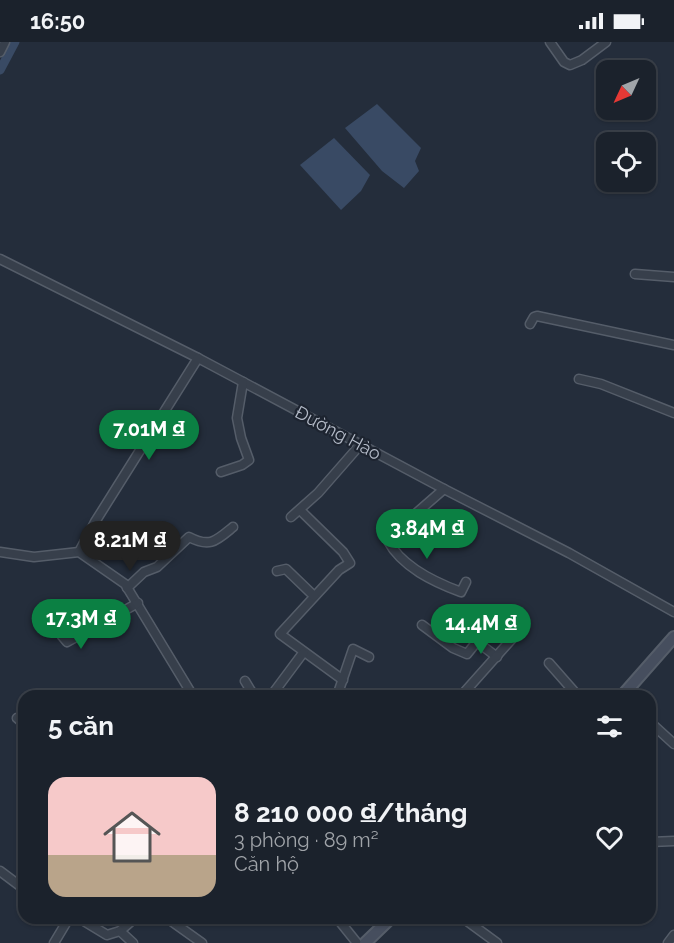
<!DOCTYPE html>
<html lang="vi">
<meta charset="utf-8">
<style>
body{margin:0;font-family:Raleway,sans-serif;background:#282f38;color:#f1f3f6;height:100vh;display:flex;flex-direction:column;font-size:22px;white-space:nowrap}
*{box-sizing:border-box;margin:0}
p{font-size:20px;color:#a0a4a9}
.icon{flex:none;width:33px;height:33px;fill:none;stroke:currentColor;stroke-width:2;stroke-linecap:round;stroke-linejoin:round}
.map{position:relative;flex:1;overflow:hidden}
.panel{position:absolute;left:18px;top:648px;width:638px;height:234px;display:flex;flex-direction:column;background:#1b222c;border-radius:18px;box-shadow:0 2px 4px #0004,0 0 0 2px #393f48}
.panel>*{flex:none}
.needle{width:39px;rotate:226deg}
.buttons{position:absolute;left:596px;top:18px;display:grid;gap:12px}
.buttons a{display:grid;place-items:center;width:60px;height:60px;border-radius:12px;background:#1b222c;box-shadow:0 2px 4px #0004,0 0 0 2px #393f48;font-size:30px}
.price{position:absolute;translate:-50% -51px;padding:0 14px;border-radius:21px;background:#0b8043;color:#fff;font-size:20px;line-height:39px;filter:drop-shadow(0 2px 3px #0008)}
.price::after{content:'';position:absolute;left:50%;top:36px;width:18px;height:14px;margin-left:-9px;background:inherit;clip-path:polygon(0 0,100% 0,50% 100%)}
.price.active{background:#222;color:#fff}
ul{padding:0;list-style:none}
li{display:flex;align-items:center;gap:18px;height:150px;padding:0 30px}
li+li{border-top:2px solid #393f48}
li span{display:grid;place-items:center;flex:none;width:168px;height:120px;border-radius:18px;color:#555}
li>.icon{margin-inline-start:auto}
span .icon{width:72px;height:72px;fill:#fffc;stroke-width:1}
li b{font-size:26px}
h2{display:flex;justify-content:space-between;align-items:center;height:72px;padding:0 30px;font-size:26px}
.status{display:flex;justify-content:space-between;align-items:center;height:42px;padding:0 30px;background:#1b222c;direction:ltr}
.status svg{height:16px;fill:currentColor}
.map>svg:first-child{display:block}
</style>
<div class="status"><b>16:50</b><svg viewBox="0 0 49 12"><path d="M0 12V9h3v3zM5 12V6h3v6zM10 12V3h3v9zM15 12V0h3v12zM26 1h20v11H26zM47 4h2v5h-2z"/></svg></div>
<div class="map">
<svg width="674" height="901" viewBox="0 0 674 901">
<rect width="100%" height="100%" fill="#242d3b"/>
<g fill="#394a64">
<path d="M 377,62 L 421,106 L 415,119 L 419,129 L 404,146 L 382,129 L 345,86 Z"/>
<path d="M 334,96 L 370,133 L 361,149 L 341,168 L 300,123 Z"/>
</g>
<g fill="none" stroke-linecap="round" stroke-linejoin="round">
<path stroke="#394a64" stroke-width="9" d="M 0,28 L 15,0"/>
<g stroke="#555d69" stroke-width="11">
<g id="minor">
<path d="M 550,0 L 564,20 L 570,23 L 582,18 L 606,0"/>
<path d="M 0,10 L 5,0"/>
<path d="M 0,217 L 198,316 L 444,447 L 569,511 L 674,570"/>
<path d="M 635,232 L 674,235"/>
<path d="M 530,282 L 534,275 L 537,274 L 674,303"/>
<path d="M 579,337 L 601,342 L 674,371"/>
<path d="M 221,430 L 242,423 L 249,418 L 241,396 L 237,376 L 243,340"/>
<path d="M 444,447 L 390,494 L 388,499 C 402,525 434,540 461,550 L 466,540"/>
<path d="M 300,468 L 343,510 L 350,521 L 339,528 L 280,592 L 343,638"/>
<path d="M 291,475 L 318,451 L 360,403"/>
<path d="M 0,510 L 34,515 L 79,510 L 125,542 L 193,654"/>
<path d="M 79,510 L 95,480 L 198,316"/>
<path d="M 277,529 L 286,527 L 314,554"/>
<path d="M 127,546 L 144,530 L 157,525 L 189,495 C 210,506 216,499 233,485"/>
<path d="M 49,564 L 62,594 L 67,600 L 138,561"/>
<path d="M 422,583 L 453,606 L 467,612 L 475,602 L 480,602 L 497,615"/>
<path d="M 549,621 L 578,654"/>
<path d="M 245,639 L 254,654"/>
<path d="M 271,654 L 303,611"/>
<path d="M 337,654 L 353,607 L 369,615"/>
<path d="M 461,654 L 519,589"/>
<path d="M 17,676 L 24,682"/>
<path d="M 650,680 L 674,702"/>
<path d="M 650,800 L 674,799"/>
<path d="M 0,829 L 24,847"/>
<path d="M 79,876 L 107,893 L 120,889 L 135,876"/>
<path d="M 167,876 L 202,901"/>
<path d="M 337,876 L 357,901"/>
<path d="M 463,876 L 497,901"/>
<path d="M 120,889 L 133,901"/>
<path d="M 54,901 L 69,876"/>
<path d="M 668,901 L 674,893"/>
</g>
</g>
<g stroke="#555d69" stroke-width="14">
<g id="secondary">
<path d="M 622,654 L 674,595"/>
<path d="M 365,901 L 391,876"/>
</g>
</g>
<use href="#minor" stroke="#373f4b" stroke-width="8"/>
<use href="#secondary" stroke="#464e5e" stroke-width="10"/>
</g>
<g text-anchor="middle" stroke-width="4.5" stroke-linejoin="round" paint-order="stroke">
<g font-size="18" fill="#b3bac7" stroke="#1d2430">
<text transform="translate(338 391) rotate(28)" y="6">Đường Hào</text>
</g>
</g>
</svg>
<div class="buttons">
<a><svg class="needle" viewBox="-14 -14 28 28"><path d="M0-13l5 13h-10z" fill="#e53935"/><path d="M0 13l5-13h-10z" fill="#a0a4a9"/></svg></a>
<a><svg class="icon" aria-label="locate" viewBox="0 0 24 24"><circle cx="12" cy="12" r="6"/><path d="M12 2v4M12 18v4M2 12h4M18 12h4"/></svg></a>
</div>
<b class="price" style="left:149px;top:419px">7.01M ₫</b>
<b class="price" style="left:427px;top:518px">3.84M ₫</b>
<b class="price active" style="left:130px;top:530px">8.21M ₫</b>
<b class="price" style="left:81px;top:608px">17.3M ₫</b>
<b class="price" style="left:481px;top:613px">14.4M ₫</b>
<section class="panel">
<h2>5 căn<svg class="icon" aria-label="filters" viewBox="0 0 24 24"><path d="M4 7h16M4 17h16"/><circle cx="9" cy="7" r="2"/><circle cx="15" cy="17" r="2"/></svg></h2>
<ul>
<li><span style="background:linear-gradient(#f6c9c9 65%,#b9a48a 0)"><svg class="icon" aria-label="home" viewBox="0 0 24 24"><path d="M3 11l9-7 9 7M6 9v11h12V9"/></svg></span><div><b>8 210 000 ₫/tháng</b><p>3 phòng · 89 m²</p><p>Căn hộ</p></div><svg class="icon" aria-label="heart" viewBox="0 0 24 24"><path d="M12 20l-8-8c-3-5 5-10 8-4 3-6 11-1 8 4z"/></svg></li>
</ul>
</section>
</div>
